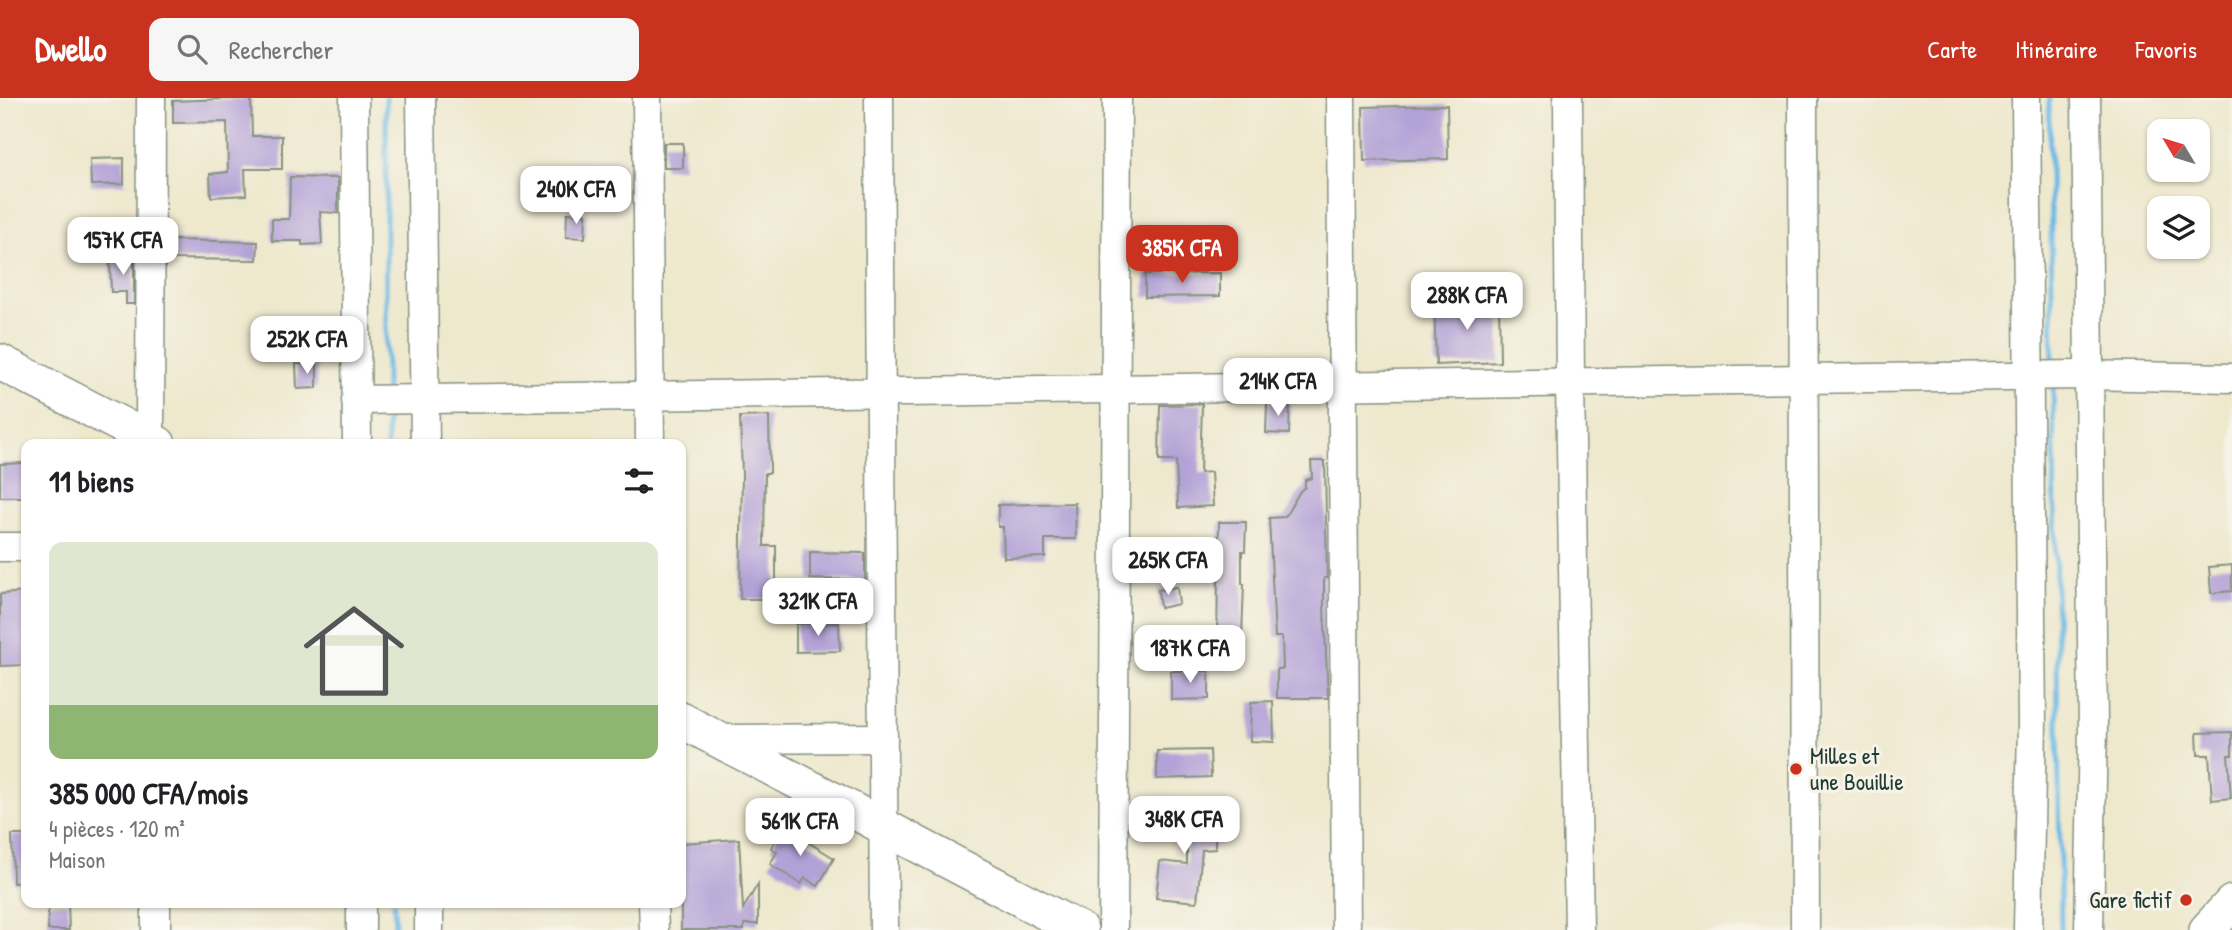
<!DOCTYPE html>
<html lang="fr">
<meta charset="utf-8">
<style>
body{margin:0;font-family:"Patrick Hand",sans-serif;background:#f6f6f6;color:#202124;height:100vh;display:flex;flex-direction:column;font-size:26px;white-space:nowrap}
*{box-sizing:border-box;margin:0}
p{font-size:23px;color:#757577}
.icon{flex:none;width:38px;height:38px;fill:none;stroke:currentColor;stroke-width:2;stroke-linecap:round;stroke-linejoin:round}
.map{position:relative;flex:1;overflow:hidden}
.panel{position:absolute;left:21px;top:341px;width:665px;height:469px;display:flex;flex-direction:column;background:#fff;border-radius:14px;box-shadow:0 2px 5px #0004}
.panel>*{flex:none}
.needle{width:46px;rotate:308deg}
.fabs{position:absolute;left:2147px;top:21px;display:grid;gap:14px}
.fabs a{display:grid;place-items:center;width:63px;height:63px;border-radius:14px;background:#fff;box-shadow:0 2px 5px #0004;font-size:35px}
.price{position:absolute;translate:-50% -60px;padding:0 16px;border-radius:14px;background:#fff;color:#222;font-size:23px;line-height:46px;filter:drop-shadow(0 2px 4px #0008)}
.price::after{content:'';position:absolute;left:50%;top:42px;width:21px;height:16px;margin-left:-10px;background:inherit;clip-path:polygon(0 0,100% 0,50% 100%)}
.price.selected{background:#c8321e;color:#fff}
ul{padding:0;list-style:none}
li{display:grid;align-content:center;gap:14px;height:371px;padding:0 28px}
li+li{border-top:2px solid #e0e0e0}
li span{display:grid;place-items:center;height:217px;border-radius:14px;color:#555}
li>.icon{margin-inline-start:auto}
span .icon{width:126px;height:126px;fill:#fffc;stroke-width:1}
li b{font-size:30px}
h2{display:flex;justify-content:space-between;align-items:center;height:84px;padding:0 28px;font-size:30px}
header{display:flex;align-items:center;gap:42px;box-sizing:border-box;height:98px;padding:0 35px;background:#c8321e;color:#fff}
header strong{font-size:33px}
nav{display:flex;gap:38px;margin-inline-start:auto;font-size:24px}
.search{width:490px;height:63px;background:#f6f6f6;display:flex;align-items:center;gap:18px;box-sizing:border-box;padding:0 24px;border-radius:14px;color:#757577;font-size:26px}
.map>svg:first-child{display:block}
</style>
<header>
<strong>Dwello</strong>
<div class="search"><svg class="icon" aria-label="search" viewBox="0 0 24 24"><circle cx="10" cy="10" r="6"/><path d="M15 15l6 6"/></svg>Rechercher</div>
<nav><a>Carte</a><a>Itinéraire</a><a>Favoris</a></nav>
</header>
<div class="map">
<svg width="2232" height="832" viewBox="0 0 2232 832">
<rect width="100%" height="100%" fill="#f7f3e8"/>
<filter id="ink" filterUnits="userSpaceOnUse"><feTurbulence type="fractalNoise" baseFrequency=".0143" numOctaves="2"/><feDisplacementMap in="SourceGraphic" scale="14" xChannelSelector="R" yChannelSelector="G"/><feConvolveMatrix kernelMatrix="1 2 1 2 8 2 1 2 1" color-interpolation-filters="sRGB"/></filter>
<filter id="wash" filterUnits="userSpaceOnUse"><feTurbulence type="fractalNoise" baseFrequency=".00686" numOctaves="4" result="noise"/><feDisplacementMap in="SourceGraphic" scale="28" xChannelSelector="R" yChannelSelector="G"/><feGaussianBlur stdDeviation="1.57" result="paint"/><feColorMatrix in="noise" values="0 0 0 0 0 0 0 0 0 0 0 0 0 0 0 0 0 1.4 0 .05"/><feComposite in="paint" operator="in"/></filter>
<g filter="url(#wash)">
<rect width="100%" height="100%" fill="#eee8cd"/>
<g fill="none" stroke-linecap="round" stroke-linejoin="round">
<g stroke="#6abae5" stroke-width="5">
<path d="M 386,0 L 386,294"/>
<path d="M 2049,0 L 2053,269"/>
<path d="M 2053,286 L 2061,832"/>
<path d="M 387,311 L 387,346"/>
<path d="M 394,805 L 395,832"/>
</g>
</g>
<g id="blocks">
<g fill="#b3a2d7">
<path d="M 251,0 L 252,38 L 282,38 L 282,71 L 245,71 L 246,97 L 211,99 L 210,76 L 228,74 L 227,24 L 173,25 L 173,3 Z"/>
<path d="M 1447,7 L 1448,61 L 1364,63 L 1363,9 Z"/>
<rect x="664" y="45" width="19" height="25"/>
<path d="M 124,60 L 124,86 L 91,87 L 90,61 Z"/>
<path d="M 290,79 L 338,80 L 338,115 L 320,114 L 322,146 L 302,147 L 302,143 L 272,143 L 272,121 L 289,121 Z"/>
<path d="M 567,115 L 586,116 L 585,140 L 566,139 Z"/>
<path d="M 171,142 L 258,144 L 257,162 L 170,161 Z"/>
<path d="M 134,159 L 134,206 L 126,206 L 126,194 L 111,194 L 110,160 Z"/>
<path d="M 1220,175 L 1220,198 L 1145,199 L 1145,176 Z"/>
<path d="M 1434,201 L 1465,202 L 1465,204 L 1499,201 L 1500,264 L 1436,267 Z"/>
<path d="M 296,266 L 317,266 L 317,290 L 297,291 Z"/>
<path d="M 1267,305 L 1290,305 L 1289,336 L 1266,335 Z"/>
<path d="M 1202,306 L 1200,375 L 1211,374 L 1213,408 L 1178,410 L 1176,363 L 1159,363 L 1160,307 Z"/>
<path d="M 769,318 L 770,375 L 765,375 L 764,448 L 776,448 L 776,501 L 740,501 L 742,376 L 740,319 Z"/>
<path d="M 1311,363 L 1325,363 L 1327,480 L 1324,480 L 1324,507 L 1328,600 L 1277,600 L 1277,571 L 1283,571 L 1282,539 L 1275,539 L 1269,420 L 1285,419 L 1300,393 L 1305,389 L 1305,382 L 1312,380 Z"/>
<path d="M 26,365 L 26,399 L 0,399 L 0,366 Z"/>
<path d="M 1075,405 L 1076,441 L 1045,441 L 1045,459 L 1004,460 L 1003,429 L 998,429 L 998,407 Z"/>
<path d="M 1219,424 L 1246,424 L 1245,453 L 1242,453 L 1242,486 L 1244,486 L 1242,539 L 1217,538 Z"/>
<path d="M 810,454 L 865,455 L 865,482 L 810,481 Z"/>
<path d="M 2232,467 L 2232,493 L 2211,495 L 2209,469 Z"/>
<path d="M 1177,489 L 1179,506 L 1160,510 L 1158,492 Z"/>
<path d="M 26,494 L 26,567 L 0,568 L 0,496 Z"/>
<path d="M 839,525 L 840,553 L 796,554 L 796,526 Z"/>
<path d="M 1171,573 L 1209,573 L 1209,601 L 1171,602 Z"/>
<path d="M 1273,603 L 1274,644 L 1250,643 L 1251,604 Z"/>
<path d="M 2232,634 L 2232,657 L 2228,657 L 2231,700 L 2212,702 L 2209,657 L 2198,657 L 2197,635 Z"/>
<path d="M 1210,652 L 1211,679 L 1157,681 L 1157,653 Z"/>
<path d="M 1153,718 L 1215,718 L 1215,751 L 1202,752 L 1197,804 L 1156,800 L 1160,763 L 1187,766 L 1187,735 L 1153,736 Z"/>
<path d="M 783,729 L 834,760 L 818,788 L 805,780 L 801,786 L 770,766 L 777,754 L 771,750 Z"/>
<path d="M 12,737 L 26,737 L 26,784 L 13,785 Z"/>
<path d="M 739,741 L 743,811 L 758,786 L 758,826 L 744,826 L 744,832 L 681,832 L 681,745 Z"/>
<path d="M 48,805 L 68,805 L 69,832 L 48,832 Z"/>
</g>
</g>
</g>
<g filter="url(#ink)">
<use href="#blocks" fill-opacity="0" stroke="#869280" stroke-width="2"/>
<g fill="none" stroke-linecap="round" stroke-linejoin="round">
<g stroke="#869280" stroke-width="31">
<g id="minor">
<path d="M 354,0 L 357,346"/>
<path d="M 421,0 L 425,346"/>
<path d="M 647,0 L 650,346"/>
<path d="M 879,0 L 884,832"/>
<path d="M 1341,0 L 1346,832"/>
<path d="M 1568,0 L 1570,285 L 1579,832"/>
<path d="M 1803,0 L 1805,832"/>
<path d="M 2026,0 L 2032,625 L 2028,832"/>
<path d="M 2086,0 L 2093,629 L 2089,832"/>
<path d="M 356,302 L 2081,277 L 2232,280"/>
<path d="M 150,346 L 151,0"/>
<path d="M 0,449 L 26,449"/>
<path d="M 718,641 L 883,640"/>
<path d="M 156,805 L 156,832"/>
<path d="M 361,805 L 361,832"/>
<path d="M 429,805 L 429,832"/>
<path d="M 653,805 L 654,832"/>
<path d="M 1113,832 L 1117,0"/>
</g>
</g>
<g stroke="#869280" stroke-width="38">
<g id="major">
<path d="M 0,264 L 158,346"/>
<path d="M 681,622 L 1080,832"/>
<path d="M 2207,832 L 2232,805"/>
</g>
</g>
<use href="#minor" stroke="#fff" stroke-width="28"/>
<use href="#major" stroke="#fff" stroke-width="35"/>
</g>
</g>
<g fill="#c8321e" stroke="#f7f3e8" stroke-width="2.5">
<circle cx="1796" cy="671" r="7"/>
<circle cx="2186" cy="802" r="7"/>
</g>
<g text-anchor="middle" stroke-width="6" stroke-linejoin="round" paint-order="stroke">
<g font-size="23" fill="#1f3d34" stroke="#f7f3e8" text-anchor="start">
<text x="1810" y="666">Milles et<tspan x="1810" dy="26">une Bouillie</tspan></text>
<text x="2172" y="810" text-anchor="end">Gare fictif</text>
</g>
</g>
</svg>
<div class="fabs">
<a><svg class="needle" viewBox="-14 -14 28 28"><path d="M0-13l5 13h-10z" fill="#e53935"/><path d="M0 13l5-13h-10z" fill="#757577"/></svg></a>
<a><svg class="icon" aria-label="layers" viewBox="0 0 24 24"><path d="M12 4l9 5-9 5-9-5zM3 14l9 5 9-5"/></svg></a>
</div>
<b class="price" style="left:576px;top:128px">240K CFA</b>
<b class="price" style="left:123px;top:179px">157K CFA</b>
<b class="price selected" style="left:1182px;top:187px">385K CFA</b>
<b class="price" style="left:1467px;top:234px">288K CFA</b>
<b class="price" style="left:307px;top:278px">252K CFA</b>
<b class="price" style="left:1278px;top:320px">214K CFA</b>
<b class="price" style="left:1168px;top:499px">265K CFA</b>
<b class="price" style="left:818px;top:540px">321K CFA</b>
<b class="price" style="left:1190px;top:587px">187K CFA</b>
<b class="price" style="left:1184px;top:758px">348K CFA</b>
<b class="price" style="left:800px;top:760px">561K CFA</b>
<section class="panel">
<h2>11 biens<svg class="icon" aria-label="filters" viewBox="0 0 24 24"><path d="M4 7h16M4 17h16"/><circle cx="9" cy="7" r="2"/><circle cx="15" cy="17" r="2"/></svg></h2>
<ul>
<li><span style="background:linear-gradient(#dfe7d0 75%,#8fb573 0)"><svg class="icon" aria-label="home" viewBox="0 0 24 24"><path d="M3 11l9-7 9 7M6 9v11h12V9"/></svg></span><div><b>385 000 CFA/mois</b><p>4 pièces · 120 m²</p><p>Maison</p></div></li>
</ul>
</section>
</div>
